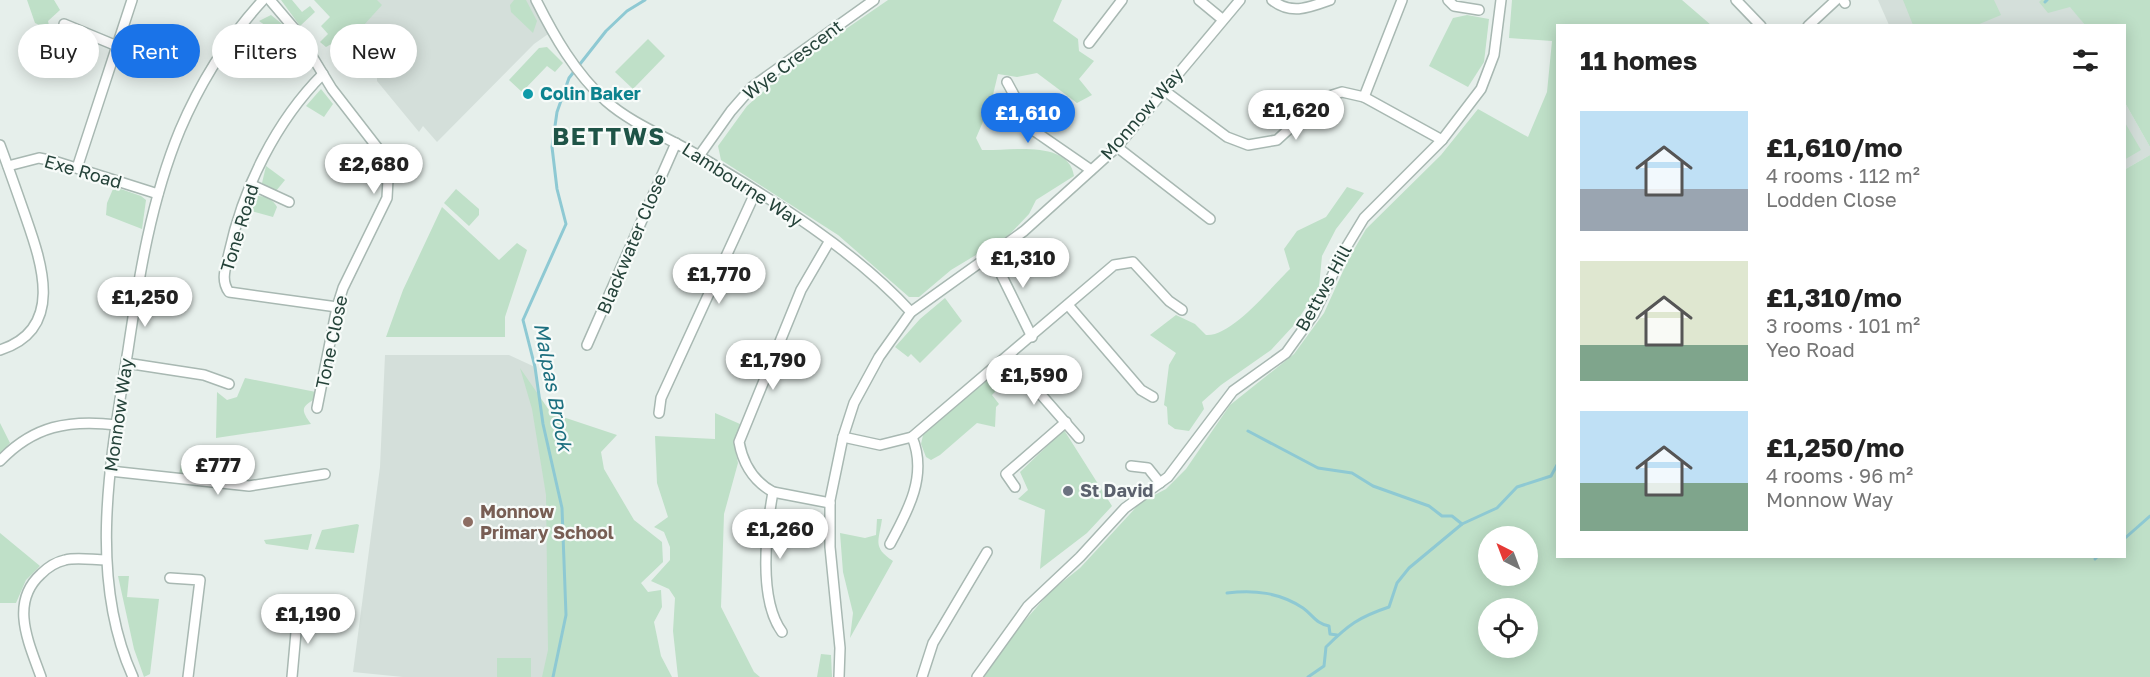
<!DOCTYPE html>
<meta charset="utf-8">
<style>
body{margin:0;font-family:"Golos Text",sans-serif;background:#f2f2f2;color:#222;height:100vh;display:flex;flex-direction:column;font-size:22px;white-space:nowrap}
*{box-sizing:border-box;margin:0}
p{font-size:20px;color:#767676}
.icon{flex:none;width:33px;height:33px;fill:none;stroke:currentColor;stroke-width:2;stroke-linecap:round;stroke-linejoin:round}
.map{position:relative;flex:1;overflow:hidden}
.panel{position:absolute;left:1556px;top:24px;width:570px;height:534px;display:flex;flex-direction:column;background:#fff;border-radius:0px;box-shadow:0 3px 15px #0003}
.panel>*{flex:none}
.banner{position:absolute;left:18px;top:24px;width:570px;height:54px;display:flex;gap:12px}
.needle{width:39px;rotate:318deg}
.controls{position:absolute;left:1478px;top:526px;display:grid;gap:12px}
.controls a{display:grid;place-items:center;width:60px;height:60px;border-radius:50%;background:#fff;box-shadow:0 3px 15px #0003;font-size:30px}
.price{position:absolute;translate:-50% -51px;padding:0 14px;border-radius:21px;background:#fff;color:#222;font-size:20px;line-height:39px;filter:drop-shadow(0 2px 3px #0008)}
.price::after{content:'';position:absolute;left:50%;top:36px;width:18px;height:14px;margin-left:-9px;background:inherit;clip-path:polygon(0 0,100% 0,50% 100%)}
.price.selected{background:#1a73e8;color:#fff}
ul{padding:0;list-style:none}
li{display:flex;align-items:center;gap:18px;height:150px;padding:0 24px}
li span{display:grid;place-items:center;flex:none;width:168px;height:120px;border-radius:0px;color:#555}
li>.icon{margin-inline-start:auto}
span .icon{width:72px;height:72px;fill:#fffc;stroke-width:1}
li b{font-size:26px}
h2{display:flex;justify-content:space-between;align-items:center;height:72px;padding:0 24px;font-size:26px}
.tag{padding:0 21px;border-radius:27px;background:#fff;box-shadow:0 3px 15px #0003;font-size:21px;line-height:54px}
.tag.selected{background:#1a73e8;color:#fff}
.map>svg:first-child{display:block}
</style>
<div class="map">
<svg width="2150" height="677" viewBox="0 0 2150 677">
<rect width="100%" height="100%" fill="#e6efeb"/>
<g fill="#d4dfda">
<path d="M 348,0 L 536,0 L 551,32 L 534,44 L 437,142 L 423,126 L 419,132 L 377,81 L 377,72 L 369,53 L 353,37 Z"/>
<path d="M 1878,0 L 2066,0 L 2085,25 L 1889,25 Z"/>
<path d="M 2124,101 L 2150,147 L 2150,155 L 2124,170 Z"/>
<path d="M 385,355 L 509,355 L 535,367 L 543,424 L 562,508 L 553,677 L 403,677 L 353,672 L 380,467 Z"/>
</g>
<g fill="#bfe0c8" fill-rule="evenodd">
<path d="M 27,0 L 54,0 L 60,10 L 48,21 L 50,30 L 35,23 Z"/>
<path d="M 281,0 L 292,0 L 302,12 L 310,6 L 315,12 L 300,26 Z"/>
<path d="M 377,0 L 382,5 L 363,26 L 326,47 L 320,42 L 328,34 L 321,26 L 330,17 L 314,0 Z"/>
<path d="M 514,0 L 526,0 L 537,21 L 533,33 L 511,12 L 510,5 Z"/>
<path d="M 888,0 L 1062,0 L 1053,21 L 1078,39 L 1079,51 L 1094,61 L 1079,79 L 1092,95 L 1077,103 L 1037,73 L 1017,77 L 998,74 L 991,103 L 976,138 L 982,150 C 1009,151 1069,139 1074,176 L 1036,200 L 1029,214 L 1009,235 L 951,270 L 919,297 L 909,297 L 838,235 L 721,160 L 718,146 L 747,106 L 792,66 Z"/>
<path d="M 1512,0 L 1682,0 L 1711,25 L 1557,26 L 1557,556 L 2124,556 L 2124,170 L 2150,155 L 2150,677 L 984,677 L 1020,626 L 1051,591 L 1080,568 L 1141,502 L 1166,489 L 1186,469 L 1230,405 L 1294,354 L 1324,313 L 1349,258 L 1366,229 L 1441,155 L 1478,109 L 1528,137 L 1547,92 L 1552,41 L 1509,38 ZM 1488,537 L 1527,537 L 1527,576 L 1488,576 ZM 1488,609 L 1527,609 L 1527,648 L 1488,648 Z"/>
<path d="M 1903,0 L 1994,0 L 2001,15 L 1977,25 L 1913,25 Z"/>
<path d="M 2041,0 L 2150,0 L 2150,147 L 2124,101 L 2124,26 L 2085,25 L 2070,7 L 2048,13 L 2039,2 Z"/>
<path d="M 271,15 L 287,28 L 296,41 L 294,45 L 259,21 Z"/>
<path d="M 1467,15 L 1489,19 L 1484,62 L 1468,87 L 1429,66 L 1453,18 Z"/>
<path d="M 648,39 L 665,56 L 633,89 L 615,72 Z"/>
<path d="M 547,47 L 563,63 L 555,72 L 547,66 L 522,92 L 509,80 L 539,48 Z"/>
<path d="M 321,89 L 333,104 L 324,117 L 306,106 Z"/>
<path d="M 2124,121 L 2141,150 L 2124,160 Z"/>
<path d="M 266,166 L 285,180 L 276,191 L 262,183 Z"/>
<path d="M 1347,187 L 1364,193 L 1336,229 L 1322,256 L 1319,287 L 1295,324 L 1271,350 L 1221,385 L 1202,402 L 1204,409 L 1189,431 L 1175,429 L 1168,424 L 1167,407 L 1164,405 L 1169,365 L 1176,353 L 1150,335 L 1176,315 L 1195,324 L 1206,335 C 1232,337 1271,287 1290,269 L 1284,249 L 1297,231 L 1326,217 Z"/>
<path d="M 118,188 L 141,196 L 146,200 L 142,229 L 106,215 L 107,203 L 113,189 Z"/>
<path d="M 456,189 L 479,209 L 479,215 L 469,226 L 444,203 Z"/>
<path d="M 258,196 C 267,196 273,200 277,207 L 273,217 L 251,211 Z"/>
<path d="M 442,207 L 499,260 L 517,243 L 527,250 L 505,317 L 505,337 L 386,337 L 403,290 Z"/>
<path d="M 945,298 L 962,321 L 920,363 L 911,354 L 908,357 L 895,347 L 920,319 Z"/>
<path d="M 520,368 L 551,413 L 617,435 L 601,452 L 604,469 L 634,520 L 662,542 L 663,562 L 641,583 L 648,592 L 661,590 L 662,607 L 654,622 L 661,656 L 672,677 L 542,677 L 548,650 L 546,495 L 532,409 Z"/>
<path d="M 1010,369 L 1024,382 L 1016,389 L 1007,379 L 992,395 L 999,404 L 996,407 L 995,427 L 977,423 L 940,455 L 931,460 L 926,457 L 921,444 L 923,435 L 994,374 L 996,376 L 1004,370 Z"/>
<path d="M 245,378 L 321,393 C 307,407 296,404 311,424 L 216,438 L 217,392 L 227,400 L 237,397 Z"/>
<path d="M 715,413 L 740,424 L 735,448 L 738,463 L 724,514 L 721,607 L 754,672 L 760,677 L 678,677 L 673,631 L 675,598 L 669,589 L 651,581 L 670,560 L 670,547 L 664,532 L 654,527 L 668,517 L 657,483 L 655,436 L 715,439 Z"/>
<path d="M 0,423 L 10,443 L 0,454 Z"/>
<path d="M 1064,430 L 1112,506 L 1087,533 L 1040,569 L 1045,510 L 1018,499 L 1028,490 L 1020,472 Z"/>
<path d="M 182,460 L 221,465 L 220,479 L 179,474 Z"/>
<path d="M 877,519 L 882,519 C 879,541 872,547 893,561 L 850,638 L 853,613 L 843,572 L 840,533 L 865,538 L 876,535 Z"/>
<path d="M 357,524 L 359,525 L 354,553 L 315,549 L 322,530 Z"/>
<path d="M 0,533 L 40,566 L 26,580 L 16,603 L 0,603 Z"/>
<path d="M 312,534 L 308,550 L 266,544 L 264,540 Z"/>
<path d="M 118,576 L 129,576 L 127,597 L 159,599 L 150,674 L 144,677 L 134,649 Z"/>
<path d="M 821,654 L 831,655 L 832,677 L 817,677 Z"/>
<rect x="497" y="658" width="34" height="19"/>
</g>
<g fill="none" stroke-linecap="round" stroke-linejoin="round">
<g stroke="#8ec9d3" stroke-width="3">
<path d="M 2045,2 L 2047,0"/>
<path d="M 1248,431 L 1318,468 L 1352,473 L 1373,486 L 1429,506 L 1442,516 L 1452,516 L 1462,524"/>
<path d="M 2124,539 L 2150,516"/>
<path d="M 2095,559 L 2098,556"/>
<path d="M 1227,593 C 1254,590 1279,592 1303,608 C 1313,615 1316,624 1329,626 L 1330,634 L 1337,635"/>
<path d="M 553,677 L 566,615 L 562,508 L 543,424 L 535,367 L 523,320 L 566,224 L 557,189 L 552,147 L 557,112 L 569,78 L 606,31 L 627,11 L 645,0"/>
<path d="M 1308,677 L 1324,666 L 1326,647 C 1348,625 1359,617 1389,607 L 1397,583 L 1409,568 L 1462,524 L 1497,508 L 1517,487 L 1551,476 L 1557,465"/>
</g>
<g stroke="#a8b8b2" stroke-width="12">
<g id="minor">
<path d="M 270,0 L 298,33 L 332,89 L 380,151 L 388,179 L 387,198 L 343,288 L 337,307 L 317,408"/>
<path d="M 536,0 C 554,36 575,73 606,101 C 632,124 669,138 699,156 C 773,200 853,249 911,312"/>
<path d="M 1199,0 L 1222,19"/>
<path d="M 1272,0 C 1291,15 1308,8 1330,0"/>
<path d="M 1448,0 L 1454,6 L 1479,10"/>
<path d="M 1736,0 L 1761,26"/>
<path d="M 1843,0 L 1845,3"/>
<path d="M 64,24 L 117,46"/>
<path d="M 1808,26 L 1836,0"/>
<path d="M 1089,43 L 1122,0"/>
<path d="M 323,74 C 276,121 243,188 229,253 C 226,267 220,280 229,292 L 337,307"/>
<path d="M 1007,82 L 1020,106 L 1020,121 L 1091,170"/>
<path d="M 1165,91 L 1227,137 L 1248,145 L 1277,140 L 1323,98 L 1342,92 L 1364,97 L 1442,140"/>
<path d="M 1364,97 L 1402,0"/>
<path d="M 0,145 C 9,169 17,192 25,215 C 41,261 66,329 0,350"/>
<path d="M 1117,147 L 1210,219"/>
<path d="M 699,156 L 731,111 L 752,87 L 874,0"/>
<path d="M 8,166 L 39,158 L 54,161 L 158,194"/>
<path d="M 77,168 L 132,0"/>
<path d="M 252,185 L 289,202"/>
<path d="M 829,242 L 801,290 L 739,442 C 743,464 753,481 773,492 L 830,503"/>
<path d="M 991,254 L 1032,337"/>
<path d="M 1068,305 L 1141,390 L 1153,397"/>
<path d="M 587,345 L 676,143"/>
<path d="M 1008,357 L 1079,438"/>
<path d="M 126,363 L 204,375 L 229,384"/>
<path d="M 659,413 L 661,398 L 756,191"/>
<path d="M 843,437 L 880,445 L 912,437 L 1114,265 L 1133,262 L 1169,301 L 1182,310"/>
<path d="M 0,461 C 33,426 69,419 117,425"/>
<path d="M 1131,466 L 1148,468 L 1160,483"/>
<path d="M 110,471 L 249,486 L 325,474"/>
<path d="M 1015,487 L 1006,474 L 1066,422"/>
<path d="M 773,492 C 766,531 758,599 782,632"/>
<path d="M 890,544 C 908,511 928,475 912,437"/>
<path d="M 170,578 L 200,580 L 188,677"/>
<path d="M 41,677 C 29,643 9,603 41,574 C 47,568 56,562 65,560 C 77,557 93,560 106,560"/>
<path d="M 133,677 C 87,575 111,456 128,350 C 139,276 151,200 180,130 C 200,83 229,37 263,0"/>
<path d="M 292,677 L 298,610"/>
<path d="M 839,677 L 840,648 L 830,547 L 830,500 L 843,437 L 854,403 L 879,357 L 911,312 L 1024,231 L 1117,147 L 1240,0"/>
<path d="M 922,677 L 933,643 L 987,552"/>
<path d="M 977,677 L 1028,606 L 1080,557 L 1125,508 L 1168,477 L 1233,391 L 1286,353 L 1314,314 L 1344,251 L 1364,218 L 1442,140 L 1481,89 L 1494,55 L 1501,0"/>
</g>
</g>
<use href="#minor" stroke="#fff" stroke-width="9"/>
</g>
<circle fill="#0f9aa8" stroke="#f7fbf9" stroke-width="2" cx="528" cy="94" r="6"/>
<circle fill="#6b7280" stroke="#f7fbf9" stroke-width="2" cx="1068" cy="491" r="6"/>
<circle fill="#8d6e63" stroke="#f7fbf9" stroke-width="2" cx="468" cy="522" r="6"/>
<g text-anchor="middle" stroke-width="4.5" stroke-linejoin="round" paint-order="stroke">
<g font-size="18" fill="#244239" stroke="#f7fbf9">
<text transform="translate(793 60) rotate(-37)" y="6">Wye Crescent</text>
<text transform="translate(1142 114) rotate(-49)" y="6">Monnow Way</text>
<text transform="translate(83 172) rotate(16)" y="6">Exe Road</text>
<text transform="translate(742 185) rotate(33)" y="6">Lambourne Way</text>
<text transform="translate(240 228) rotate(-73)" y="6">Tone Road</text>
<text transform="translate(632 244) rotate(-67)" y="6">Blackwater Close</text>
<text transform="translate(1324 288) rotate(-61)" y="6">Bettws Hill</text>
<text transform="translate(332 342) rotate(-78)" y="6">Tone Close</text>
<text transform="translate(119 415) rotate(-82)" y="6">Monnow Way</text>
</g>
<g font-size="18" font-weight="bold" fill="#0d838f" stroke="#f7fbf9" text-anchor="start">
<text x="540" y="100">Colin Baker</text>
</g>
<g font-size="18" font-weight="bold" fill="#5b616d" stroke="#f7fbf9" text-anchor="start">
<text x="1080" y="497">St David</text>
</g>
<g font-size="18" font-weight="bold" fill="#785e54" stroke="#f7fbf9" text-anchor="start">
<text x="480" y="518">Monnow<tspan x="480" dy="21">Primary School</tspan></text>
</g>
<g font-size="20" font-style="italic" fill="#1c6f7f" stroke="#f7fbf9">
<text transform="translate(553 387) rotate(79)" y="7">Malpas Brook</text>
</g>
<g font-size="24" font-weight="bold" letter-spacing="1.5" fill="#1f5447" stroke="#f7fbf9">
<text x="609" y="145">BETTWS</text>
</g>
</g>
</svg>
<div class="controls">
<a><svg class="needle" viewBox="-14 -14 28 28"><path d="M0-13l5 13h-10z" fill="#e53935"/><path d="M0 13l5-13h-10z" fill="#767676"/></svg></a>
<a><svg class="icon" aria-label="locate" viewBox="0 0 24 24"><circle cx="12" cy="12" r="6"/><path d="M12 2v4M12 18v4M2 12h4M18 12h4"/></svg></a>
</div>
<b class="price" style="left:1296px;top:141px">£1,620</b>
<b class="price selected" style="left:1028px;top:144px">£1,610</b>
<b class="price" style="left:374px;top:195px">£2,680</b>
<b class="price" style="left:1023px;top:289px">£1,310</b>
<b class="price" style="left:719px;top:305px">£1,770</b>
<b class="price" style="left:145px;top:328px">£1,250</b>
<b class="price" style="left:773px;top:391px">£1,790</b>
<b class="price" style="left:1034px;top:406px">£1,590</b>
<b class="price" style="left:218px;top:496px">£777</b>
<b class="price" style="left:780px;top:560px">£1,260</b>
<b class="price" style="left:308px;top:645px">£1,190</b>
<div class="banner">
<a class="tag">Buy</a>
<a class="tag selected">Rent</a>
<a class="tag">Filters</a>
<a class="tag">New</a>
</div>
<section class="panel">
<h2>11 homes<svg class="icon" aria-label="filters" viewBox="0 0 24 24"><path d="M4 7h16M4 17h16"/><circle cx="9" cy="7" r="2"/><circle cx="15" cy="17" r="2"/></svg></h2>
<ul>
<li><span style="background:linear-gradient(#bfe0f5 65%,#9aa5b1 0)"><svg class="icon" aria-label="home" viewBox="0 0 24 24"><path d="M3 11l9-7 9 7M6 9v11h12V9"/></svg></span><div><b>£1,610/mo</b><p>4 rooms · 112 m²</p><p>Lodden Close</p></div></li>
<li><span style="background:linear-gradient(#dfe7d0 70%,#7fa58c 0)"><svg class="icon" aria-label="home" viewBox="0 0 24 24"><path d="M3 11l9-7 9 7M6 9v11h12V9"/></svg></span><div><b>£1,310/mo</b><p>3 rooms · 101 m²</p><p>Yeo Road</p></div></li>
<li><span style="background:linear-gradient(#bfe0f5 60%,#7fa58c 0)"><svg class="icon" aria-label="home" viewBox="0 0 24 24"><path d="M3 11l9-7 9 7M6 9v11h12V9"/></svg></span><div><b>£1,250/mo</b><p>4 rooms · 96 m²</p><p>Monnow Way</p></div></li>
</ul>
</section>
</div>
